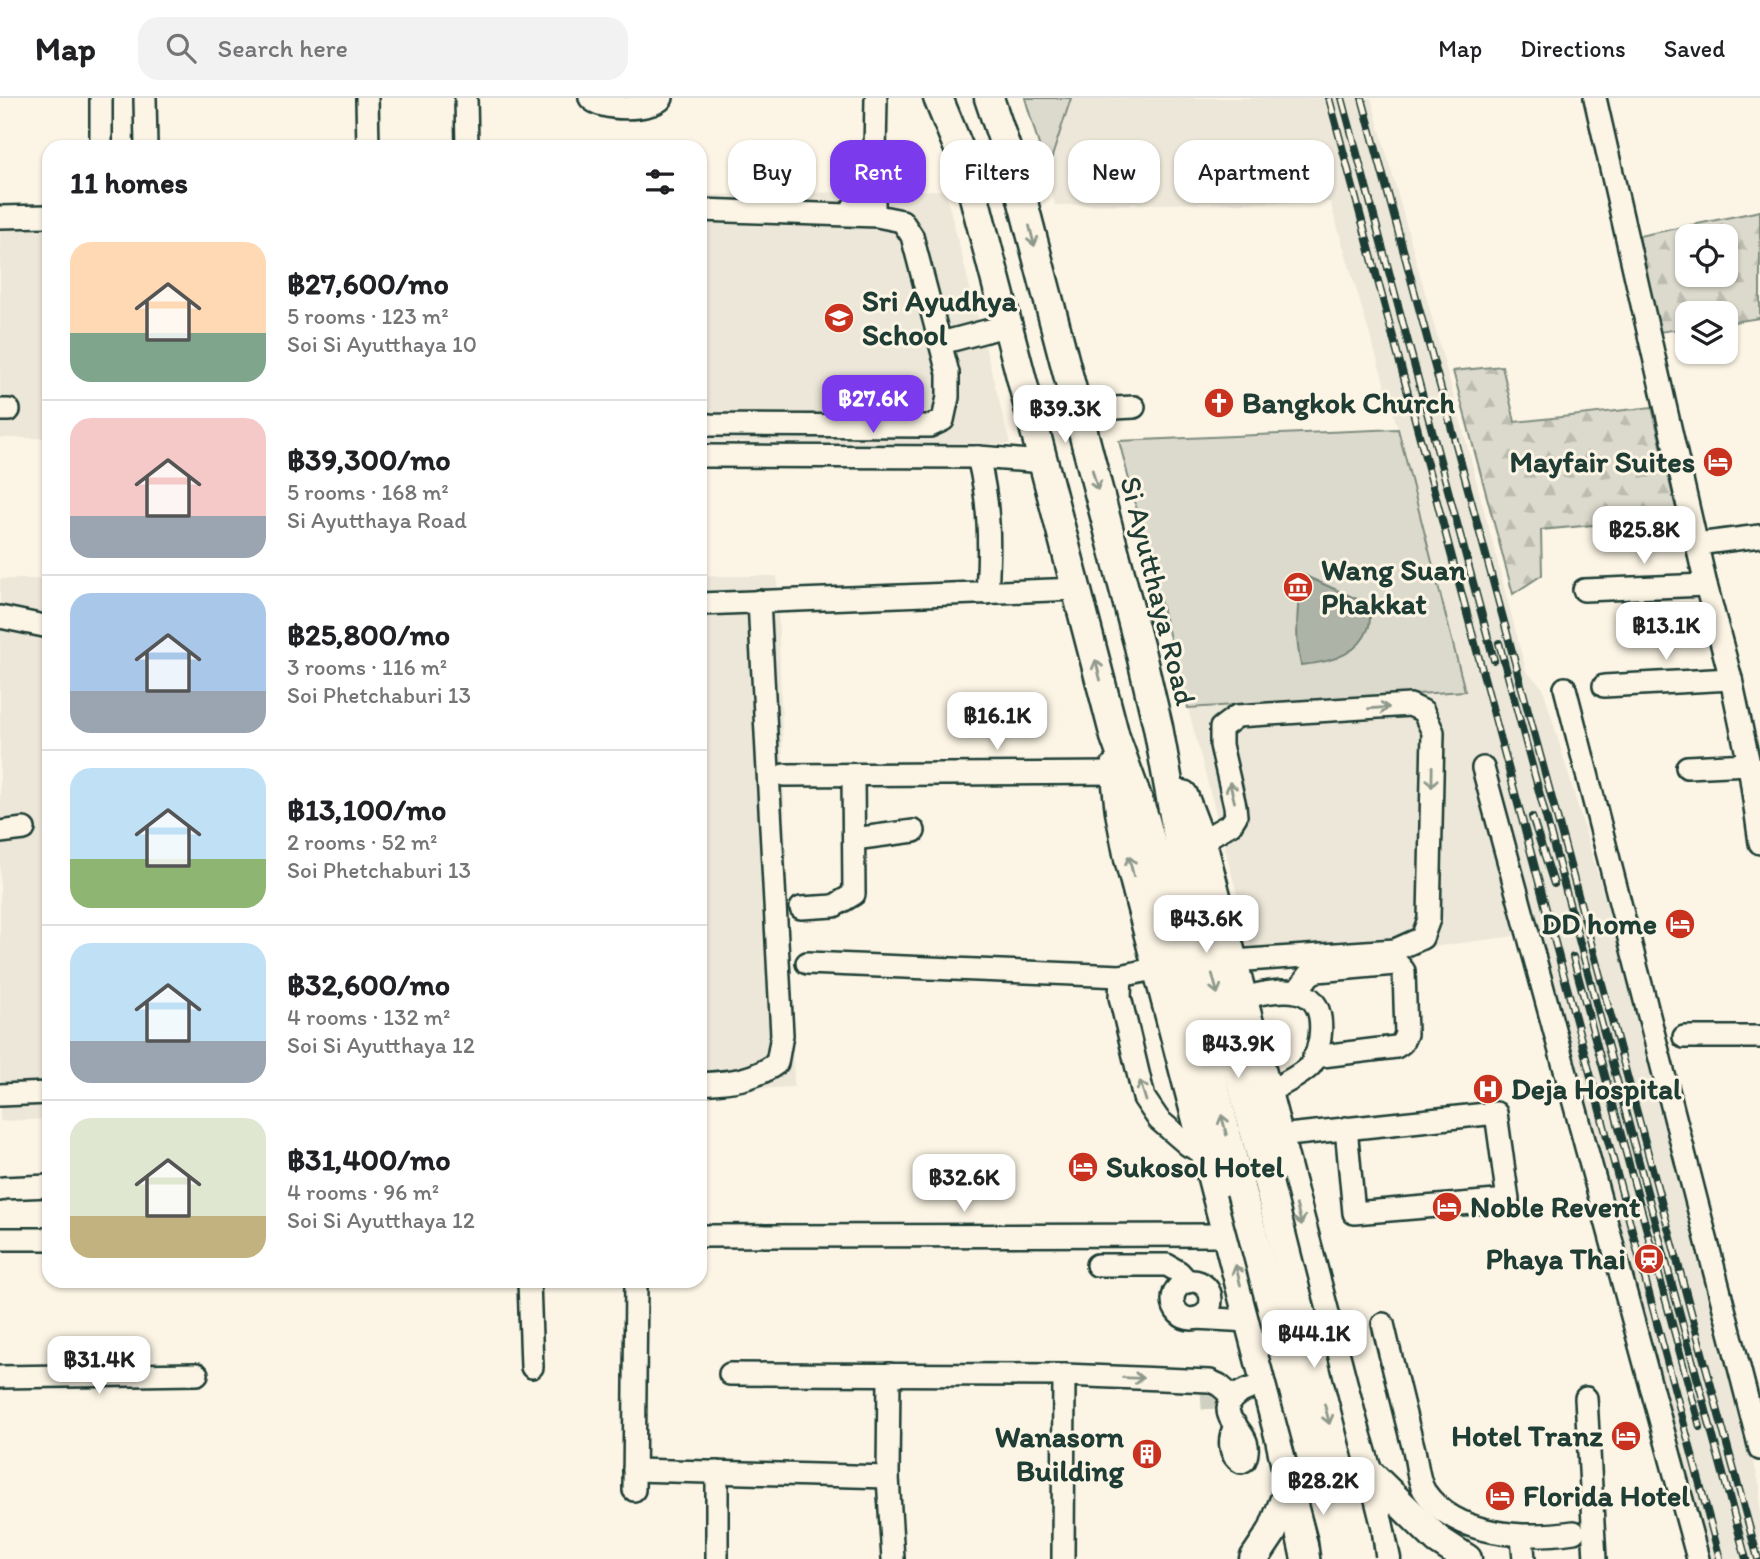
<!DOCTYPE html>
<meta charset="utf-8">
<style>
body{margin:0;font-family:Itim,sans-serif;background:#f2f2f2;color:#202124;height:100vh;display:flex;flex-direction:column;font-size:26px;white-space:nowrap}
*{box-sizing:border-box;margin:0}
p{font-size:23px;color:#757577}
.icon{flex:none;width:38px;height:38px;fill:none;stroke:currentColor;stroke-width:2;stroke-linecap:round;stroke-linejoin:round}
.map{position:relative;flex:1;overflow:hidden}
.panel{position:absolute;left:42px;top:42px;width:665px;height:1148px;display:flex;flex-direction:column;background:#fff;border-radius:21px;box-shadow:0 2px 5px #0004}
.panel>*{flex:none}
.hud{position:absolute;left:728px;top:42px;width:665px;height:63px;display:flex;gap:14px}
.buttons{position:absolute;left:1675px;top:126px;display:grid;gap:14px}
.buttons a{display:grid;place-items:center;width:63px;height:63px;border-radius:14px;background:#fff;box-shadow:0 2px 5px #0004;font-size:35px}
.price{position:absolute;translate:-50% -60px;padding:0 16px;border-radius:14px;background:#fff;color:#222;font-size:23px;line-height:46px;filter:drop-shadow(0 2px 4px #0008)}
.price::after{content:'';position:absolute;left:50%;top:42px;width:21px;height:16px;margin-left:-10px;background:inherit;clip-path:polygon(0 0,100% 0,50% 100%)}
.price.active{background:#7c3aed;color:#fff}
ul{padding:0;list-style:none}
li{display:flex;align-items:center;gap:21px;height:175px;padding:0 28px}
li+li{border-top:2px solid #e0e0e0}
li span{display:grid;place-items:center;flex:none;width:196px;height:140px;border-radius:21px;color:#555}
li>.icon{margin-inline-start:auto}
span .icon{width:84px;height:84px;fill:#fffc;stroke-width:1}
li b{font-size:30px}
h2{display:flex;justify-content:space-between;align-items:center;height:84px;padding:0 28px;font-size:30px}
.pill{padding:0 24px;border-radius:21px;background:#fff;box-shadow:0 2px 5px #0004;font-size:24px;line-height:63px}
.pill.active{background:#7c3aed;color:#fff}
header{display:flex;align-items:center;gap:42px;box-sizing:border-box;height:98px;padding:0 35px;background:#fff;border-bottom:2px solid #e0e0e0}
header strong{font-size:33px}
nav{display:flex;gap:38px;margin-inline-start:auto;font-size:24px}
.search{width:490px;height:63px;background:#f2f2f2;display:flex;align-items:center;gap:18px;box-sizing:border-box;padding:0 24px;border-radius:21px;color:#757577;font-size:26px}
.map>svg:first-child{display:block}
</style>
<header>
<strong>Map</strong>
<div class="search"><svg class="icon" aria-label="search" viewBox="0 0 24 24"><circle cx="10" cy="10" r="6"/><path d="M15 15l6 6"/></svg>Search here</div>
<nav><a>Map</a><a>Directions</a><a>Saved</a></nav>
</header>
<div class="map">
<svg width="1760" height="1461" viewBox="0 0 1760 1461">
<defs>
<pattern id="forest-firs" width="22" height="20" patternUnits="userSpaceOnUse" patternTransform="scale(1.75)"><rect width="22" height="20" fill="#dcdacc"/><path d="M5 1l3.5 6h-7zM16 11l3.5 6h-7z" fill="#bcbcb0"/></pattern>
</defs>
<rect width="100%" height="100%" fill="#fcf5e5"/>
<filter id="ink" filterUnits="userSpaceOnUse"><feTurbulence type="fractalNoise" baseFrequency=".0143" numOctaves="2"/><feDisplacementMap in="SourceGraphic" scale="14" xChannelSelector="R" yChannelSelector="G"/><feConvolveMatrix kernelMatrix="1 2 1 2 8 2 1 2 1" color-interpolation-filters="sRGB"/></filter>
<g filter="url(#ink)">
<g fill="#ece7d8">
<path d="M 1026,0 L 1371,0 L 1462,328 L 1526,573 L 1543,590 L 1628,879 L 1760,1389 L 1760,1461 L 1703,1461 L 1530,836 L 1257,872 L 1188,610 L 1464,592 L 1398,331 L 1330,104 L 1055,107 Z"/>
<path d="M 945,92 L 1010,346 L 700,344 L 700,97 Z"/>
<path d="M 49,111 L 49,340 L 0,340 L 0,112 Z"/>
<path d="M 700,478 L 777,478 L 794,989 L 700,993 Z"/>
<path d="M 0,481 L 49,481 L 49,1021 L 0,1023 Z"/>
</g>
<g fill="#dcdacc" stroke="#7e8c80" stroke-width="2">
<path d="M 1025,0 L 1071,0 L 1047,74 Z"/>
<path d="M 1398,331 L 1465,593 L 1188,610 L 1119,343 Z"/>
</g>
<g fill="url(#forest-firs)" stroke="#7e8c80" stroke-width="2" fill-rule="evenodd">
<path d="M 1760,113 L 1760,220 L 1726,225 L 1726,215 L 1687,215 L 1687,230 L 1659,234 L 1639,138 ZM 1687,138 L 1726,138 L 1726,177 L 1687,177 Z"/>
<path d="M 1502,268 L 1515,324 L 1652,309 L 1678,419 L 1541,432 L 1542,477 L 1513,496 L 1453,273 Z"/>
</g>
<path fill="#aeb3a7" stroke="#758479" stroke-width="2" d="M 1301,476 L 1370,507 C 1370,514 1371,524 1368,531 C 1358,558 1327,565 1301,567 C 1294,538 1298,506 1301,476 Z"/>
<g fill="none" stroke-linecap="round" stroke-linejoin="round">
<path stroke="#d0d0c2" stroke-width="21" stroke-dasharray="21 10" stroke-linecap="butt" d="M 1201,1301 L 1233,1299"/>
<g stroke="#1f3d34" stroke-width="26">
<g id="minor">
<path d="M 145,0 L 146,49"/>
<path d="M 367,0 L 368,49"/>
<path d="M 466,0 L 467,49"/>
<path d="M 590,0 C 600,13 652,13 662,0"/>
<path d="M 1595,0 L 1706,487 L 1731,581 L 1749,666 L 1760,745"/>
<path d="M 101,49 L 101,0"/>
<path d="M 853,109 L 874,109 L 876,0"/>
<path d="M 700,112 L 877,118 L 902,123 L 912,138 L 948,275 L 948,299 L 943,322 L 930,328 L 709,327 L 700,325"/>
<path d="M 0,119 L 49,118"/>
<path d="M 941,245 L 1009,227"/>
<path d="M 0,312 L 9,312"/>
<path d="M 1077,312 L 1134,309"/>
<path d="M 700,358 L 978,359 L 1044,364"/>
<path d="M 978,359 C 990,407 990,446 987,495"/>
<path d="M 1697,446 L 1760,438"/>
<path d="M 1584,492 L 1706,487"/>
<path d="M 700,506 L 1077,491"/>
<path d="M 0,519 L 49,529"/>
<path d="M 1604,588 L 1731,581"/>
<path d="M 1565,590 L 1760,1351"/>
<path d="M 1687,669 L 1749,666"/>
<path d="M 1483,670 L 1698,1461"/>
<path d="M 784,677 L 1115,675"/>
<path d="M 0,734 L 24,731"/>
<path d="M 854,741 L 914,733"/>
<path d="M 1201,743 L 1231,726 L 1236,718 L 1235,708 L 1221,647 L 1221,630 L 1237,618 L 1410,607 L 1423,613 L 1433,634 L 1429,821 L 1422,840 L 1395,852 L 1233,863"/>
<path d="M 801,810 L 834,808 L 854,796 L 853,677"/>
<path d="M 807,865 L 1121,878"/>
<path d="M 1158,870 L 1121,878 L 1120,899 L 1144,1000 L 1159,1022 L 1188,1047 L 1206,1056"/>
<path d="M 1297,893 L 1310,876 L 1317,873 L 1395,866 L 1400,868 L 1404,873 L 1406,936 L 1402,945 L 1396,949 L 1314,959"/>
<path d="M 1242,900 C 1281,890 1327,882 1320,940 C 1318,949 1316,963 1309,969 C 1297,980 1281,987 1267,994"/>
<path d="M 1684,939 L 1760,939"/>
<path d="M 700,986 C 729,984 753,983 777,965 L 782,937 L 759,503"/>
<path d="M 0,997 L 49,995"/>
<path d="M 1278,1038 L 1496,1015 L 1508,1102 L 1354,1115 L 1346,1030"/>
<path d="M 0,1092 L 3,1090 L 49,1088"/>
<path d="M 700,1138 L 1227,1137"/>
<path d="M 0,1141 L 49,1141"/>
<path d="M 1097,1167 L 1167,1167 L 1179,1174 L 1188,1184"/>
<path d="M 529,1183 L 532,1269"/>
<circle cx="1192" cy="1202" r="19"/>
<path d="M 1196,1220 L 1249,1223"/>
<path d="M 1383,1226 C 1393,1268 1403,1310 1414,1352 C 1417,1365 1418,1384 1425,1394 C 1456,1439 1526,1441 1574,1434"/>
<path d="M 730,1276 L 1064,1277 L 1210,1283 L 1219,1287 L 1233,1299"/>
<path d="M 889,1276 L 888,1379 L 893,1461"/>
<path d="M 0,1279 L 197,1276"/>
<path d="M 1586,1300 L 1595,1461"/>
<path d="M 1236,1327 C 1228,1339 1228,1356 1241,1364 L 1245,1362 C 1252,1344 1242,1337 1232,1323 C 1217,1299 1248,1290 1265,1287"/>
<path d="M 634,1372 L 888,1379"/>
<path d="M 717,1374 L 717,1461"/>
<path d="M 634,1392 L 636,1183"/>
<path d="M 1522,1439 L 1524,1461"/>
<path d="M 1063,1461 L 1064,1277"/>
</g>
</g>
<g stroke="#1f3d34" stroke-width="33">
<g id="major">
<path d="M 938,0 L 966,68 L 1115,639 L 1145,722 L 1241,1093"/>
<path d="M 989,0 L 1019,89 L 1139,548 L 1158,629 L 1182,761 L 1268,1084"/>
<path d="M 1115,669 L 1120,714 L 1129,761 L 1280,1341 L 1306,1461"/>
<path d="M 1183,697 L 1204,752 L 1353,1325 L 1367,1373 L 1386,1461"/>
<path d="M 1367,1373 L 1438,1442 L 1467,1461"/>
<path d="M 1254,1461 L 1272,1434 L 1291,1386"/>
</g>
</g>
<use href="#minor" stroke="#fcf5e5" stroke-width="21"/>
<use href="#major" stroke="#fcf5e5" stroke-width="28"/>
<g stroke="#1f3d34" stroke-width="8">
<g id="rail">
<path d="M 1329,0 L 1720,1461"/>
<path d="M 1342,0 L 1494,562"/>
<path d="M 1362,0 L 1758,1461"/>
<path d="M 1499,545 L 1746,1461"/>
<path d="M 1532,719 L 1554,786"/>
<path d="M 1573,859 L 1700,1329"/>
</g>
</g>
<use href="#rail" stroke="#fcf5e5" stroke-width="5" stroke-dasharray="16" stroke-linecap="butt"/>
<g stroke="#1f3d34" stroke-width="33" stroke-linecap="butt">
<g id="major-bridge">
<path d="M 1268,1084 L 1356,1433 L 1360,1461"/>
<path d="M 1241,1093 L 1333,1439 L 1336,1461"/>
</g>
</g>
<use href="#major-bridge" stroke="#fcf5e5" stroke-width="28"/>
</g>
<defs><path id="oneway-shaft" d="M-6 0H5M1.5-3L5.5 0L1.5 3" fill="none" stroke-width="1.6" stroke-linecap="round" stroke-linejoin="round" transform="scale(1.75)"/></defs>
<g stroke="#8e998c">
<use href="#oneway-shaft" transform="translate(1032 138) rotate(76)"/>
<use href="#oneway-shaft" transform="translate(1095 382) rotate(75)"/>
<use href="#oneway-shaft" transform="translate(1098 572) rotate(-104)"/>
<use href="#oneway-shaft" transform="translate(1379 610) rotate(-4)"/>
<use href="#oneway-shaft" transform="translate(1432 679) rotate(91)"/>
<use href="#oneway-shaft" transform="translate(1232 694) rotate(-104)"/>
<use href="#oneway-shaft" transform="translate(1131 768) rotate(-104)"/>
<use href="#oneway-shaft" transform="translate(1215 886) rotate(75)"/>
<use href="#oneway-shaft" transform="translate(1143 993) rotate(-107)"/>
<use href="#oneway-shaft" transform="translate(1224 1027) rotate(-104)"/>
<use href="#oneway-shaft" transform="translate(1299 1117) rotate(75)"/>
<use href="#oneway-shaft" transform="translate(1238 1177) rotate(-104)"/>
<use href="#oneway-shaft" transform="translate(1133 1280) rotate(2)"/>
<use href="#oneway-shaft" transform="translate(1327 1316) rotate(76)"/>
</g>
</g>
<defs>
<g id="school-disc" transform="scale(1.575)"><circle r="9.5" fill="#c8321e" stroke="#fcf5e5"/><path d="M0-5L7-2L0 1L-7-2ZM-4 1L0 2.5L4 1V4Q0 6-4 4Z" fill="#fff"/></g>
<g id="church-disc" transform="scale(1.575)"><circle r="9.5" fill="#c8321e" stroke="#fcf5e5"/><path d="M-1.2-6h2.4v3.5h3.3v2.4h-3.3V6h-2.4V-.1h-3.3v-2.4h3.3Z" fill="#fff"/></g>
<g id="hotel-disc" transform="scale(1.575)"><circle r="9.5" fill="#c8321e" stroke="#fcf5e5"/><path d="M-6-4.5h1.5V1H6V5H4.5V3h-9V5H-6ZM-4 0a1.8 1.8 0 1 1 3.6 0ZM.5 0V-2.5h3Q6-2.5 6 0Z" fill="#fff"/></g>
<g id="museum-disc" transform="scale(1.575)"><circle r="9.5" fill="#c8321e" stroke="#fcf5e5"/><path d="M0-6L6-3V-2H-6V-3ZM-5-1h2V3h-2ZM-1-1h2V3h-2ZM3-1h2V3H3ZM-6 4H6V6H-6Z" fill="#fff"/></g>
<g id="hospital-disc" transform="scale(1.575)"><circle r="9.5" fill="#c8321e" stroke="#fcf5e5"/><path d="M-5-5h3v3.5h4V-5h3V5h-3V1.5h-4V5h-3Z" fill="#fff"/></g>
<g id="station-disc" transform="scale(1.575)"><circle r="9.5" fill="#c8321e" stroke="#fcf5e5"/><path d="M-3-6H3Q5-6 5-4V2Q5 4 3 4L4.5 6H3L1.5 4h-3L-3 6H-4.5L-3 4Q-5 4-5 2V-4Q-5-6-3-6ZM-3.5-4v3h7v-3ZM-3.5 1v1.5H-2V1ZM2 1v1.5H3.5V1Z" fill="#fff"/></g>
<g id="building-disc" transform="scale(1.575)"><circle r="9.5" fill="#c8321e" stroke="#fcf5e5"/><path d="M-4-6H4V6H1V3H-1V6H-4ZM-2.5-4.3h1.7v1.8h-1.7ZM.8-4.3h1.7v1.8H.8ZM-2.5-1h1.7V.8h-1.7ZM.8-1h1.7V.8H.8Z" fill="#fff"/></g>
</defs>
<g fill-rule="evenodd">
<use href="#school-disc" x="839" y="220"/>
<use href="#church-disc" x="1219" y="305"/>
<use href="#hotel-disc" x="1718" y="364"/>
<use href="#museum-disc" x="1298" y="489"/>
<use href="#hotel-disc" x="1680" y="826"/>
<use href="#hospital-disc" x="1488" y="991"/>
<use href="#hotel-disc" x="1083" y="1069"/>
<use href="#hotel-disc" x="1447" y="1109"/>
<use href="#station-disc" x="1649" y="1161"/>
<use href="#hotel-disc" x="1626" y="1338"/>
<use href="#building-disc" x="1147" y="1356"/>
<use href="#hotel-disc" x="1500" y="1398"/>
</g>
<g text-anchor="middle" stroke-width="6" stroke-linejoin="round" paint-order="stroke">
<g font-size="30" font-weight="bold" fill="#1f3d34" stroke="#fcf5e5" text-anchor="start">
<text x="862" y="213">Sri Ayudhya<tspan x="862" dy="34">School</tspan></text>
<text x="1242" y="315">Bangkok Church</text>
<text x="1695" y="374" text-anchor="end">Mayfair Suites</text>
<text x="1321" y="482">Wang Suan<tspan x="1321" dy="34">Phakkat</tspan></text>
<text x="1657" y="836" text-anchor="end">DD home</text>
<text x="1511" y="1001">Deja Hospital</text>
<text x="1106" y="1079">Sukosol Hotel</text>
<text x="1470" y="1119">Noble Revent</text>
<text x="1626" y="1171" text-anchor="end">Phaya Thai</text>
<text x="1603" y="1348" text-anchor="end">Hotel Tranz</text>
<text x="1124" y="1349" text-anchor="end">Wanasorn<tspan x="1124" dy="34">Building</tspan></text>
<text x="1523" y="1408">Florida Hotel</text>
</g>
<g font-size="30" fill="#1f3d34" stroke="#fcf5e5">
<text transform="translate(1158 493) rotate(76)" y="10">Si Ayutthaya Road</text>
</g>
</g>
</svg>
<div class="buttons">
<a><svg class="icon" aria-label="locate" viewBox="0 0 24 24"><circle cx="12" cy="12" r="6"/><path d="M12 2v4M12 18v4M2 12h4M18 12h4"/></svg></a>
<a><svg class="icon" aria-label="layers" viewBox="0 0 24 24"><path d="M12 4l9 5-9 5-9-5zM3 14l9 5 9-5"/></svg></a>
</div>
<b class="price active" style="left:873px;top:337px">฿27.6K</b>
<b class="price" style="left:1065px;top:347px">฿39.3K</b>
<b class="price" style="left:1644px;top:468px">฿25.8K</b>
<b class="price" style="left:1666px;top:564px">฿13.1K</b>
<b class="price" style="left:997px;top:654px">฿16.1K</b>
<b class="price" style="left:1206px;top:857px">฿43.6K</b>
<b class="price" style="left:1238px;top:982px">฿43.9K</b>
<b class="price" style="left:964px;top:1116px">฿32.6K</b>
<b class="price" style="left:1314px;top:1272px">฿44.1K</b>
<b class="price" style="left:99px;top:1298px">฿31.4K</b>
<b class="price" style="left:1323px;top:1419px">฿28.2K</b>
<div class="hud">
<a class="pill">Buy</a>
<a class="pill active">Rent</a>
<a class="pill">Filters</a>
<a class="pill">New</a>
<a class="pill">Apartment</a>
</div>
<section class="panel">
<h2>11 homes<svg class="icon" aria-label="filters" viewBox="0 0 24 24"><path d="M4 7h16M4 17h16"/><circle cx="9" cy="7" r="2"/><circle cx="15" cy="17" r="2"/></svg></h2>
<ul>
<li><span style="background:linear-gradient(#ffd9b3 65%,#7fa58c 0)"><svg class="icon" aria-label="home" viewBox="0 0 24 24"><path d="M3 11l9-7 9 7M6 9v11h12V9"/></svg></span><div><b>฿27,600/mo</b><p>5 rooms · 123 m²</p><p>Soi Si Ayutthaya 10</p></div></li>
<li><span style="background:linear-gradient(#f6c9c9 70%,#9aa5b1 0)"><svg class="icon" aria-label="home" viewBox="0 0 24 24"><path d="M3 11l9-7 9 7M6 9v11h12V9"/></svg></span><div><b>฿39,300/mo</b><p>5 rooms · 168 m²</p><p>Si Ayutthaya Road</p></div></li>
<li><span style="background:linear-gradient(#a9c7e8 70%,#9aa5b1 0)"><svg class="icon" aria-label="home" viewBox="0 0 24 24"><path d="M3 11l9-7 9 7M6 9v11h12V9"/></svg></span><div><b>฿25,800/mo</b><p>3 rooms · 116 m²</p><p>Soi Phetchaburi 13</p></div></li>
<li><span style="background:linear-gradient(#bfe0f5 65%,#8fb573 0)"><svg class="icon" aria-label="home" viewBox="0 0 24 24"><path d="M3 11l9-7 9 7M6 9v11h12V9"/></svg></span><div><b>฿13,100/mo</b><p>2 rooms · 52 m²</p><p>Soi Phetchaburi 13</p></div></li>
<li><span style="background:linear-gradient(#bfe0f5 70%,#9aa5b1 0)"><svg class="icon" aria-label="home" viewBox="0 0 24 24"><path d="M3 11l9-7 9 7M6 9v11h12V9"/></svg></span><div><b>฿32,600/mo</b><p>4 rooms · 132 m²</p><p>Soi Si Ayutthaya 12</p></div></li>
<li><span style="background:linear-gradient(#dfe7d0 70%,#c2b280 0)"><svg class="icon" aria-label="home" viewBox="0 0 24 24"><path d="M3 11l9-7 9 7M6 9v11h12V9"/></svg></span><div><b>฿31,400/mo</b><p>4 rooms · 96 m²</p><p>Soi Si Ayutthaya 12</p></div></li>
</ul>
</section>
</div>
